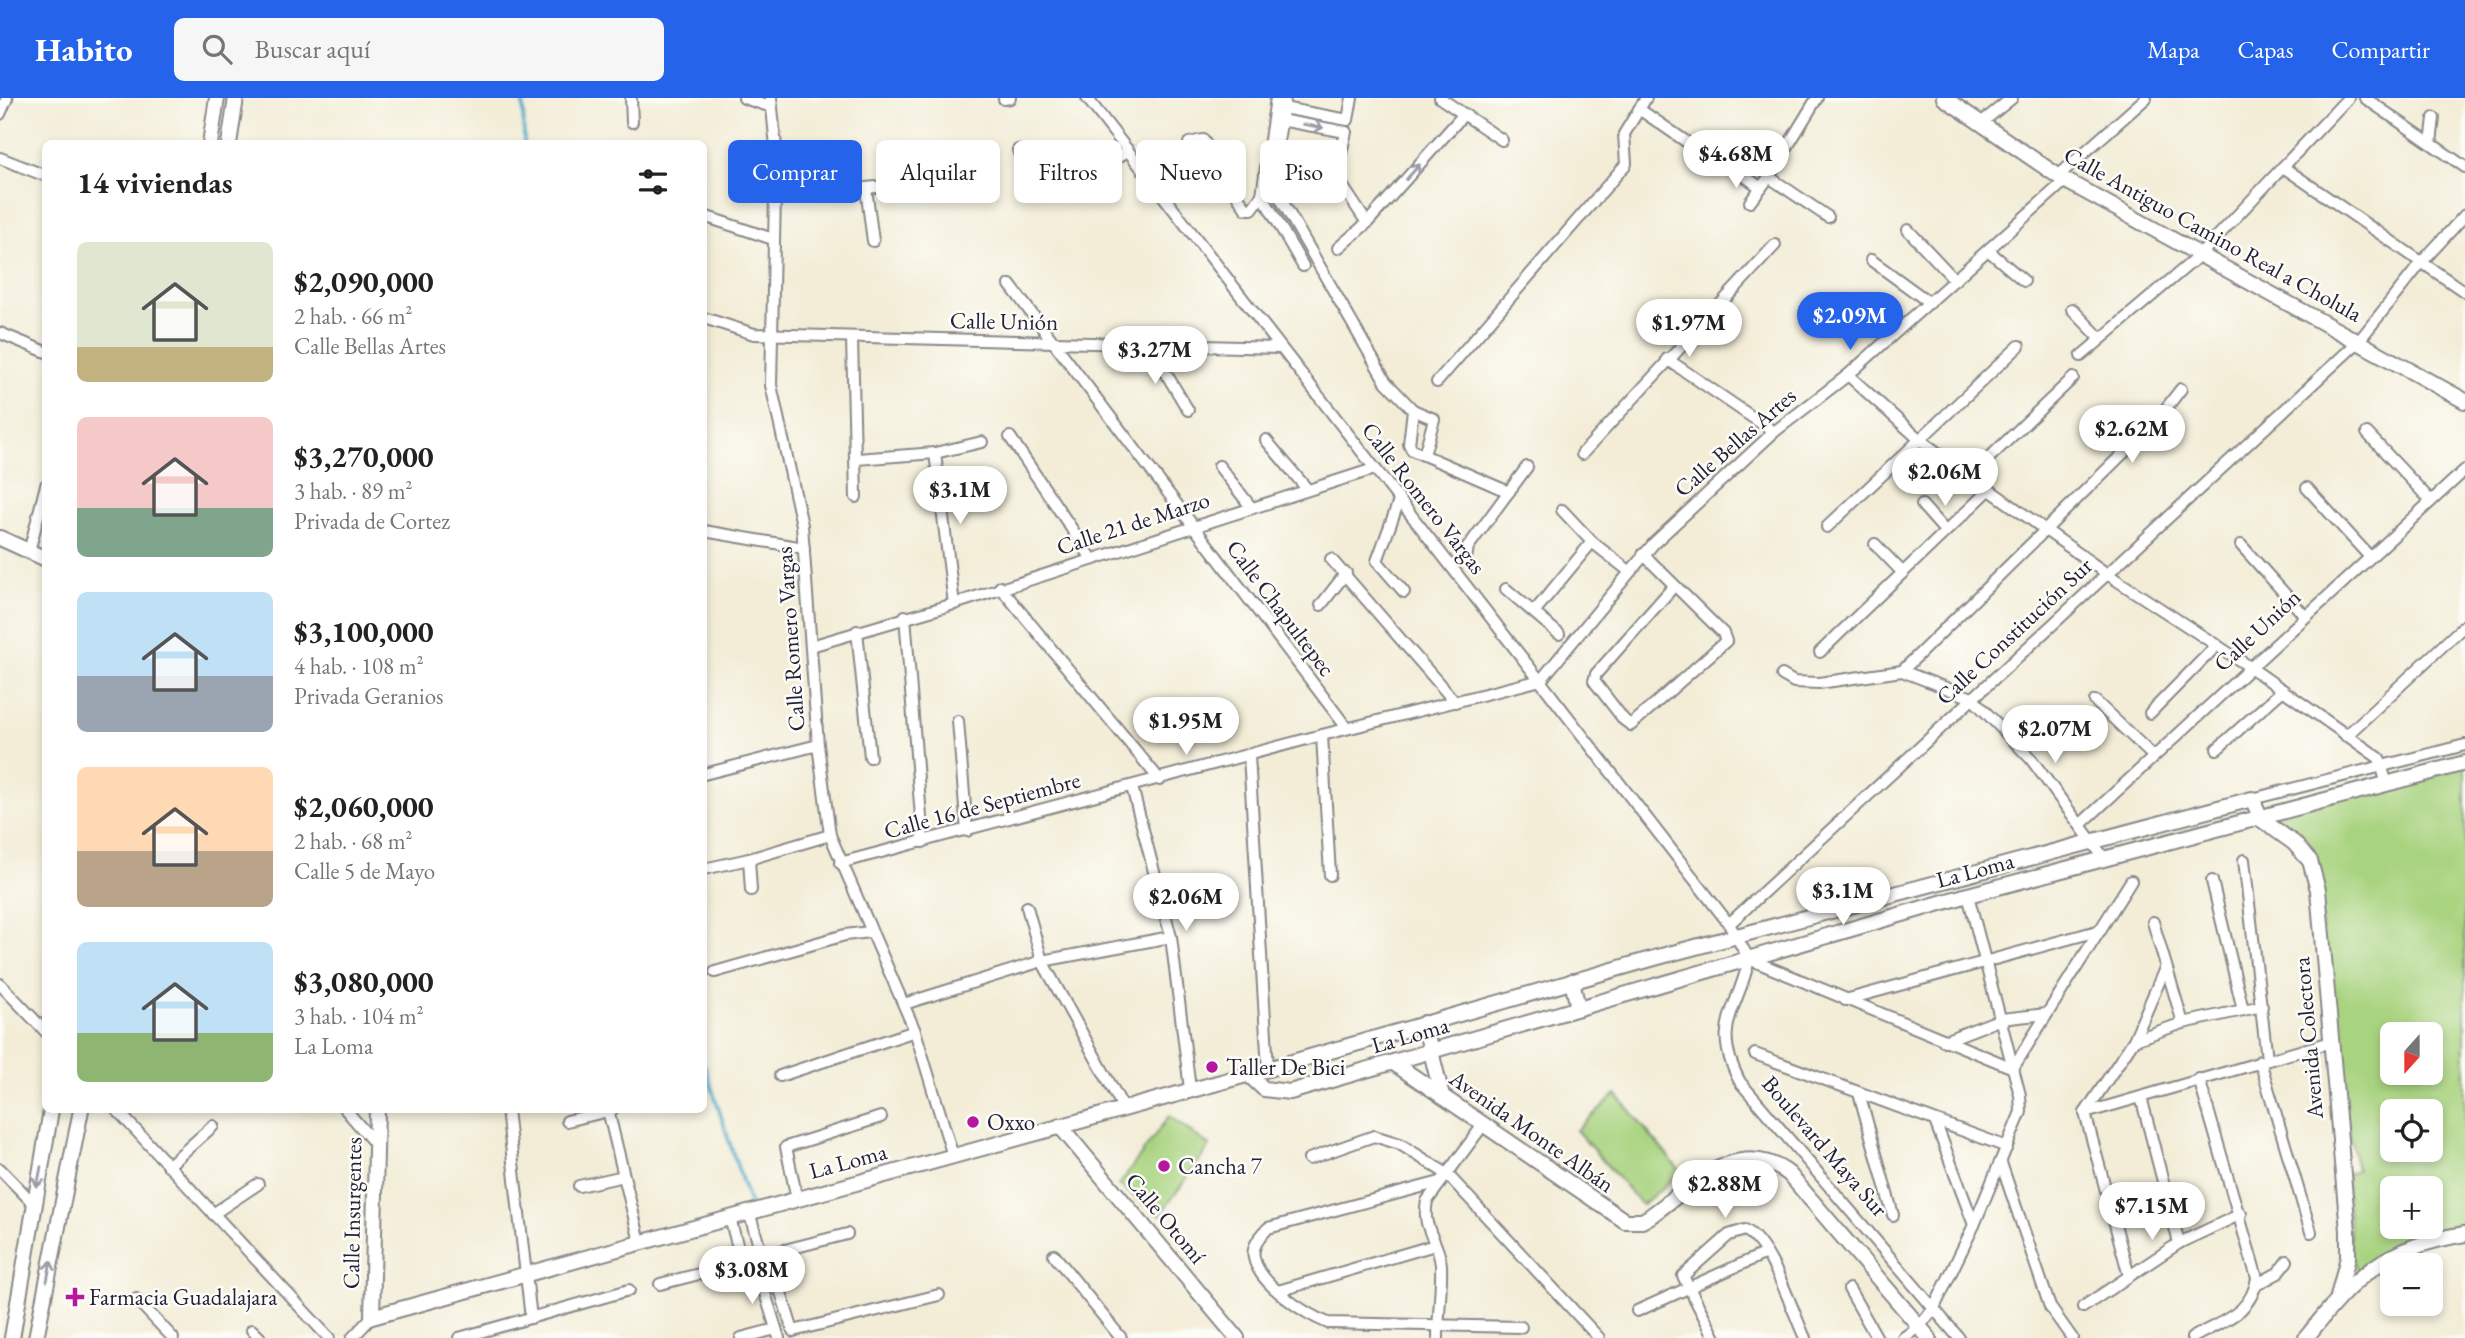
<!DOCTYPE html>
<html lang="es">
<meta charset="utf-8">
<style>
body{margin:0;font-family:"EB Garamond",serif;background:#f6f6f6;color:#222;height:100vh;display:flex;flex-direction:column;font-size:26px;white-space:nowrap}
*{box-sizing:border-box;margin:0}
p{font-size:23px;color:#767676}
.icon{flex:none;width:38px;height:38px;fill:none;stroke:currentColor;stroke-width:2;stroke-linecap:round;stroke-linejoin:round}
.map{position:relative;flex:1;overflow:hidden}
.sheet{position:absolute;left:42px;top:42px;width:665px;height:973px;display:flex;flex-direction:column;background:#fff;border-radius:10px;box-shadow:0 4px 10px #0003}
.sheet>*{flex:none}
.top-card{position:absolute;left:728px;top:42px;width:665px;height:63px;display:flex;gap:14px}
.needle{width:46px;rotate:201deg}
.buttons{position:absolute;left:2380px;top:924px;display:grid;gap:14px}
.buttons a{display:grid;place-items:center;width:63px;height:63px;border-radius:10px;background:#fff;box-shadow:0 4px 10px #0003;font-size:35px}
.price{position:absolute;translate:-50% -60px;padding:0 16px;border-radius:24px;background:#fff;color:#222;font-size:23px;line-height:46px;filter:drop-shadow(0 2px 4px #0008)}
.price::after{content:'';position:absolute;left:50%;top:42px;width:21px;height:16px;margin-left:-10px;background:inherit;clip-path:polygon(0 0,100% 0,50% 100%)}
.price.selected{background:#2563eb;color:#fff}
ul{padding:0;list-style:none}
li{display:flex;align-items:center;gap:21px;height:175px;padding:0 35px}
li span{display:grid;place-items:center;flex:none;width:196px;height:140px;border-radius:10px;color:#555}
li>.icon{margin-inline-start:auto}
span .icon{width:84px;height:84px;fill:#fffc;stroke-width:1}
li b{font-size:30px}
h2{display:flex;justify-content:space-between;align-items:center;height:84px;padding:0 35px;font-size:30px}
.chip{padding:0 24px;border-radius:10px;background:#fff;box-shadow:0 4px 10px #0003;font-size:24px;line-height:63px}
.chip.selected{background:#2563eb;color:#fff}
header{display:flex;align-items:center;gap:42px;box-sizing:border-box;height:98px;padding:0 35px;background:#2563eb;color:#fff}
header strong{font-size:33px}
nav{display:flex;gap:38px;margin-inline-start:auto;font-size:24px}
.search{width:490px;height:63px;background:#f6f6f6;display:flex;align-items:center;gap:18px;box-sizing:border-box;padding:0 24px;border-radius:10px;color:#767676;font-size:26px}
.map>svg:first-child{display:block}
</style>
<header>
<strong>Habito</strong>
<div class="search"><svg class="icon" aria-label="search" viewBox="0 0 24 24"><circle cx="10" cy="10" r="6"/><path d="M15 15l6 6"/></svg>Buscar aquí</div>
<nav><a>Mapa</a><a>Capas</a><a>Compartir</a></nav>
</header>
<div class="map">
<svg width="2465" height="1240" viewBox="0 0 2465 1240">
<rect width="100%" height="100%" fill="#fdfcf7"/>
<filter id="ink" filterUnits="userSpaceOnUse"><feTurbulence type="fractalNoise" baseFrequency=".0143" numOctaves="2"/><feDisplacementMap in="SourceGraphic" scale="14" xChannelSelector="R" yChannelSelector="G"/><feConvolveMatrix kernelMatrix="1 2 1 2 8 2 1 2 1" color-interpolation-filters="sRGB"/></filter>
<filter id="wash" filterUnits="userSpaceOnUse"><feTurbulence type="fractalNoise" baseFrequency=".00686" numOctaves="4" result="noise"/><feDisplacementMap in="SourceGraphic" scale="28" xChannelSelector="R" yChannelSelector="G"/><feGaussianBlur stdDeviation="1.57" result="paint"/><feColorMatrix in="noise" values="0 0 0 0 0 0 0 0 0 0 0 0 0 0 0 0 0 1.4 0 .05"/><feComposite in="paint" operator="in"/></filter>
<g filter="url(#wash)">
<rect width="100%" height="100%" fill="#f3edd7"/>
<g fill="#a8d37f" stroke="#657a5d" stroke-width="2" fill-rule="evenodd">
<path d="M 2465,664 L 2465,1127 C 2427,1129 2388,1149 2359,1173 L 2351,1157 L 2346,1077 L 2357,1072 L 2331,944 L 2318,792 L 2303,739 L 2294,730 L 2260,720 ZM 2392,936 L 2431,936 L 2431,975 L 2392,975 ZM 2392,1013 L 2431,1013 L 2431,1052 L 2392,1052 ZM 2392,1090 L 2431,1090 L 2431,1129 L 2392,1129 Z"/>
<path d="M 1616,996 L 1681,1074 L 1642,1107 L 1576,1032 Z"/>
<path d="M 1169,1018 L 1210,1048 L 1160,1117 L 1119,1087 Z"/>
</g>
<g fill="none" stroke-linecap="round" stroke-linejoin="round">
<g stroke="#4babca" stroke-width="3.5">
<path d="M 523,0 L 524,46"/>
<path d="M 704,966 L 751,1110"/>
<path d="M 764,1158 L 789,1240"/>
</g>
</g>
</g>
<g filter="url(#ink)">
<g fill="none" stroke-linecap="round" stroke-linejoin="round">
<g stroke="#8a8889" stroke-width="14">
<g id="street">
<path d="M 631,0 L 632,24"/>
<path d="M 744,0 L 772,9"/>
<path d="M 771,0 L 776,49 L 771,287 L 802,427 L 818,647 L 830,737 L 915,933 L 953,1058"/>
<path d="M 1087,0 L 1729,826"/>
<path d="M 1276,0 L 1262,97 L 1303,168"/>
<path d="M 1285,0 L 1273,75 L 1274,89 L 1386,284 L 1413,312 L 1434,321 L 1424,357"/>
<path d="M 1440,0 L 1502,42"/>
<path d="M 2365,0 L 2465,69"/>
<path d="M 1004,1 L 1010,0"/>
<path d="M 1283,10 L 1348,22 L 1352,0"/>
<path d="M 1639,11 L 1694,49"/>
<path d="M 0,16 L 7,0"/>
<path d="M 1280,22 L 1346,34 L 1337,73 L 1338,81 L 1367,125"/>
<path d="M 1981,25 L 2012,0"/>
<path d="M 1189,45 L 1203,42 L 1246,111 L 1252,111 L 1262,97"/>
<path d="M 2431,45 L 2434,20"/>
<path d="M 1018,52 L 1026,75 L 1036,79 L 1104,70 L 1128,52"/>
<path d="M 0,60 L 46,78"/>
<path d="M 1731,68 L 1761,90"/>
<path d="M 2283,69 L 2465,194"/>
<path d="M 2058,78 L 2146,0"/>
<path d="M 1769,79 L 1828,119"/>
<path d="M 866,90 L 873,143"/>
<path d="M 775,99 L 977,79"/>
<path d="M 1750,104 L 1769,79 L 1817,0"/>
<path d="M 704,118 L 773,141"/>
<path d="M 1908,132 L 1955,182"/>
<path d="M 1338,150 L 1367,125 L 1464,16"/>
<path d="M 1989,153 L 2024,183"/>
<path d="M 1871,162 L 1930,205"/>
<path d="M 1010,187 L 1347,630"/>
<path d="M 2072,211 L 2100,240"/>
<path d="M 704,220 L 754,236 L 1278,250"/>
<path d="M 0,235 L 46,254"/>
<path d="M 852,241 L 856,399"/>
<path d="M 1149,247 L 1188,312"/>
<path d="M 2081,258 L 2200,157 L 2348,0"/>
<path d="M 1667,261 L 1774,334"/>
<path d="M 1848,277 L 1920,342 L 2107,476 L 2250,569 L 2379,660 L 2387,686"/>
<path d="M 1437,284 L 1626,66 L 1624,36 L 1646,0"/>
<path d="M 1413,312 L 1409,346 L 1412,352 L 1509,394"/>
<path d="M 2367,335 L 2431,403"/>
<path d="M 1010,339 L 1092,461"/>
<path d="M 1266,342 L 1307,391"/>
<path d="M 935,355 L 954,506"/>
<path d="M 1582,356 L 1775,147"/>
<path d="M 857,361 L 935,355 L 982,344"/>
<path d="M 1219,368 L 1251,409"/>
<path d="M 1970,378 L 2073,280"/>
<path d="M 2307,390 L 2369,458"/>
<path d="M 1399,403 L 1377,463 L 1404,494"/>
<path d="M 1922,407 L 1945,433"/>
<path d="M 1562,412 L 1592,444 L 1629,473"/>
<path d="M 1827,429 L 2019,248"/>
<path d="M 704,433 L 804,450"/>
<path d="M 1875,446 L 1903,475"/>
<path d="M 2241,447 L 2304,517"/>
<path d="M 29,454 L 46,387"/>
<path d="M 1643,456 L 1723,535 L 1726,543 L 1631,627 L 1624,622 L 1594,583 L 1596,576 L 1674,488"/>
<path d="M 1331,461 L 1455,604"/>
<path d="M 1466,461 L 1468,449 L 1527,369"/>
<path d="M 1000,489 L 1160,682"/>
<path d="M 1506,491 L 1559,536"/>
<path d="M 1321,507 L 1346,475"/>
<path d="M 1534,514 L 1592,444"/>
<path d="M 905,518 L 923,744"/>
<path d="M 857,533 L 870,659"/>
<path d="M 811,548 L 954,506 L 1374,371"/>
<path d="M 1820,554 L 1989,392"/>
<path d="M 1902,573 L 2157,322 L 2181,291"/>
<path d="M 1782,577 L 1794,584 L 1819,585 L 1902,573 L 1972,600 L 2031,661 L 2104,760"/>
<path d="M 1541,582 L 1654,445 L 1774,334 L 1848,277 L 2066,82"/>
<path d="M 2095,603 L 2152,657"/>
<path d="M 2150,615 L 2217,547"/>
<path d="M 958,623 L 967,733"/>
<path d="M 1322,637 L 1330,777"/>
<path d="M 2346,638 L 2465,527"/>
<path d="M 2217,651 L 2283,592"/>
<path d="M 1249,658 L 1268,971"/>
<path d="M 704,676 L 818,647"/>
<path d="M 1132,689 L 1171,839 L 1190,991"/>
<path d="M 2252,701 L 2465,647"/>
<path d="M 2081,726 L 2465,372"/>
<path d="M 2244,762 L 2267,961"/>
<path d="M 840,765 L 1322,637 L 1541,582"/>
<path d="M 704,771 L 749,761"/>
<path d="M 2212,783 L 2243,912"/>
<path d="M 751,792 L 749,761 L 830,737"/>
<path d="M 1027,809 L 1042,863 L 1124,1011"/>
<path d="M 2153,824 L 2183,925"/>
<path d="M 1749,861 L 1729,826 L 2358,244 L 2421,165 L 2465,117"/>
<path d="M 1749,861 L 2013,970 L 2131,783"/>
<path d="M 1749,861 C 1738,914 1710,927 1740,984 L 1959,1240"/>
<path d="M 715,874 L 845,837 L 870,834"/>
<path d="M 0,886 L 46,934"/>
<path d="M 1845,902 L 2101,832"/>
<path d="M 904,906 L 1042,863 L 1171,839"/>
<path d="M 2134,942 L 2183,925 L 2262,908"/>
<path d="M 1944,943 L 2001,921 L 2046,916"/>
<path d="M 1755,956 L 2007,1049"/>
<path d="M 2260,963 L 2311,1134"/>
<path d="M 780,978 L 915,933"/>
<path d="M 1859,995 L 1893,1117"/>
<path d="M 2141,999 L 2179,1145"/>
<path d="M 117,1012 L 329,1240"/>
<path d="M 346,1012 L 376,1047"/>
<path d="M 507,1012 L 531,1220"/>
<path d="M 608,1012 L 640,1144"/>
<path d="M 2085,1015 L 2331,944"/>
<path d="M 2085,1015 L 2134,942 L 2166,868"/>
<path d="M 2085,1015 L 2129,1178"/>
<path d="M 567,1023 L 612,1012"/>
<path d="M 1935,1023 L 1974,1127"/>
<path d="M 1309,1061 L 1374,1038 L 1400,1046 L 1447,1076 L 1599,1240"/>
<path d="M 2001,1065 L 2050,1209 L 2072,1240"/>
<path d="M 168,1068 L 213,1028"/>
<path d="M 0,1071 L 34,1106"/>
<path d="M 1440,1084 L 1268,1130 C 1261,1138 1251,1148 1254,1160 C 1259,1186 1305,1216 1328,1225 L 1521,1229"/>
<path d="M 579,1088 L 624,1078"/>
<path d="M 797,1101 L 786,1049 L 881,1019"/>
<path d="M 749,1114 L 760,1151 L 769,1156 L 847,1136"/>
<path d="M 213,1116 L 258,1086"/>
<path d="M 769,1156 L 793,1233 L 939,1197"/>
<path d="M 1054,1157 L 1121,1240"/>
<path d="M 742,1165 L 754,1167 L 759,1176 L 779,1240"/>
<path d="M 660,1186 L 742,1165 L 730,1120"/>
<path d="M 2256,1187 L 2278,1175 L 2287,1163"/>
<path d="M 1849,1191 L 1877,1240"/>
<path d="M 1278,1193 L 1435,1147"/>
<path d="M 136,1201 L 173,1240"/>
<path d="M 2083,1209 L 2179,1145 L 2241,1116"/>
<path d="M 1637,1213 L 1766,1155"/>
<path d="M 252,1232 L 260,1240"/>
<path d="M 352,1240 L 372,1219"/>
<path d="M 459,1240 L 629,1192"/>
<path d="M 741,1240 L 776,1231"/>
<path d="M 1438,1240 C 1438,1216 1442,1191 1441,1167 C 1439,1142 1421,1132 1427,1103 L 1483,1027"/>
<path d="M 1715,1240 L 1683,1178 L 1729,1137 L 1745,1132 C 1770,1144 1793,1214 1805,1240"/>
<path d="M 1903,1240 L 1920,1228 L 1934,1210 L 1974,1127 L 2021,1014 L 2020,997 L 1968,797"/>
<path d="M 2192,1240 C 2220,1223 2251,1218 2257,1180 L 2199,981"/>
</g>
</g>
<g stroke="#8a8889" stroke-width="18">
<g id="secondary">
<path d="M 1944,0 L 2061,80 L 2465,303"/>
<path d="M 210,46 L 217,0"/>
<path d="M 229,46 L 236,0"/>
<path d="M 0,440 L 46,461"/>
<path d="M 1572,883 L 1578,910"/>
<path d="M 1424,925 L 1442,998"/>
<path d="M 1395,966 L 1625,1123 L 1642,1123 L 1649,1119 C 1690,1090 1738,1037 1789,1076 L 1929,1240"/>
<path d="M 1248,976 L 1264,991 L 1290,994 L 1968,797 L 2465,665"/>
<path d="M 377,1012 L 372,1219 L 1268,971 L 1658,859 L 2252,701 L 2262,722 L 2294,745 L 2310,763 L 2318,792 L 2348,1133 L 2348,1159 L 2338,1199"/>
<path d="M 1060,1028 L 1237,1240"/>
<path d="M 12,1240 L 51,1012"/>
<path d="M 36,1240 L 81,1012"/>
<path d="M 2306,1240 C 2354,1178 2385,1149 2465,1136"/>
</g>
</g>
<use href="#street" stroke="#fff" stroke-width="10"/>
<use href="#secondary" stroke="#fff" stroke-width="14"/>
</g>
<defs><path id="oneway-shaft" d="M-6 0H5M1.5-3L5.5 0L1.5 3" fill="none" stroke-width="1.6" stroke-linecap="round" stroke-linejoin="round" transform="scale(1.75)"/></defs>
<g stroke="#9c9ca7">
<use href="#oneway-shaft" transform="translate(1313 28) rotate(10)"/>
<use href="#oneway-shaft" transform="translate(1413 74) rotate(-48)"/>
<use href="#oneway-shaft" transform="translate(39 1079) rotate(101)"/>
<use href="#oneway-shaft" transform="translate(49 1173) rotate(-79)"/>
</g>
</g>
<g fill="#b5179e" stroke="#fdfcf7" stroke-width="2.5">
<circle cx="1212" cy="969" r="7"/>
<circle cx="973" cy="1024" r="7"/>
<circle cx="1164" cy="1068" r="7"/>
<path d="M71.5 1188.5h7v7h7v7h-7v7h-7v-7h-7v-7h7z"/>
</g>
<g text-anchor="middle" stroke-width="5" stroke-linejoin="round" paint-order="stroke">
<g font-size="23" fill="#22223b" stroke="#fdfcf7">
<text transform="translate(2213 136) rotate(29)" y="8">Calle Antiguo Camino Real a Cholula</text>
<text transform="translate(1004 223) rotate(1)" y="8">Calle Unión</text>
<text transform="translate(1735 344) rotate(-41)" y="8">Calle Bellas Artes</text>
<text transform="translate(1424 400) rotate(52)" y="8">Calle Romero Vargas</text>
<text transform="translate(1133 425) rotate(-18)" y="8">Calle 21 de Marzo</text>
<text transform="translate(1281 510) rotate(53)" y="8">Calle Chapultepec</text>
<text transform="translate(2257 532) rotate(-43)" y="8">Calle Unión</text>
<text transform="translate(2014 533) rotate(-43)" y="8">Calle Constitución Sur</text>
<text transform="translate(790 541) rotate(-94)" y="8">Calle Romero Vargas</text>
<text transform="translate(982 707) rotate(-15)" y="8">Calle 16 de Septiembre</text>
<text transform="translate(1975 772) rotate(-15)" y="8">La Loma</text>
<text transform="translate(1410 937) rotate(-16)" y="8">La Loma</text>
<text transform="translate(2308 940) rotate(-95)" y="8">Avenida Colectora</text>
<text transform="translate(1532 1033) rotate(35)" y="8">Avenida Monte Albán</text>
<text transform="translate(1825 1048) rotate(49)" y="8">Boulevard Maya Sur</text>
<text transform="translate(848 1063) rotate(-15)" y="8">La Loma</text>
<text transform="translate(352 1115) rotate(-89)" y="8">Calle Insurgentes</text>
<text transform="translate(1166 1120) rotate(50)" y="8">Calle Otomí</text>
</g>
<g font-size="23" fill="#22223b" stroke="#fdfcf7" text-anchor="start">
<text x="1226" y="977">Taller De Bici</text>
<text x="987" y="1032">Oxxo</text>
<text x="1178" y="1076">Cancha 7</text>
<text x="89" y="1207">Farmacia Guadalajara</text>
</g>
</g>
</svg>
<div class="buttons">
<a><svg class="needle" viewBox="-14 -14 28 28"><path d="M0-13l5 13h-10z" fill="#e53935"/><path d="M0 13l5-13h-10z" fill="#767676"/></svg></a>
<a><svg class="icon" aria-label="locate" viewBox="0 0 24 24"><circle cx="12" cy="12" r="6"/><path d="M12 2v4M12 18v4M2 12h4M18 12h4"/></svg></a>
<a>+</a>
<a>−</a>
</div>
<b class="price" style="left:1736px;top:92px">$4.68M</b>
<b class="price selected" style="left:1850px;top:254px">$2.09M</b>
<b class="price" style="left:1689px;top:261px">$1.97M</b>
<b class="price" style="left:1155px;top:288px">$3.27M</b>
<b class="price" style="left:2132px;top:367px">$2.62M</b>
<b class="price" style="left:1945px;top:410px">$2.06M</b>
<b class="price" style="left:960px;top:428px">$3.1M</b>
<b class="price" style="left:1186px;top:659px">$1.95M</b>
<b class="price" style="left:2055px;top:667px">$2.07M</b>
<b class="price" style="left:1843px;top:829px">$3.1M</b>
<b class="price" style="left:1186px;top:835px">$2.06M</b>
<b class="price" style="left:1725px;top:1122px">$2.88M</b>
<b class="price" style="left:2152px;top:1144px">$7.15M</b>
<b class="price" style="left:752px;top:1208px">$3.08M</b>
<div class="top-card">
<a class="chip selected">Comprar</a>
<a class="chip">Alquilar</a>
<a class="chip">Filtros</a>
<a class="chip">Nuevo</a>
<a class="chip">Piso</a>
</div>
<section class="sheet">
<h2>14 viviendas<svg class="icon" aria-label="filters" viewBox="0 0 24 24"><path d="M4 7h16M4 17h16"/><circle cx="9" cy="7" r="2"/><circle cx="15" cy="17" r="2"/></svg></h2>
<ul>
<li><span style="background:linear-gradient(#dfe7d0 75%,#c2b280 0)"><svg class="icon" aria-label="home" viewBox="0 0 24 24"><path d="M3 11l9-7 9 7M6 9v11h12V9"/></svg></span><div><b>$2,090,000</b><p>2 hab. · 66 m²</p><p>Calle Bellas Artes</p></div></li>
<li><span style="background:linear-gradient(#f6c9c9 65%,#7fa58c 0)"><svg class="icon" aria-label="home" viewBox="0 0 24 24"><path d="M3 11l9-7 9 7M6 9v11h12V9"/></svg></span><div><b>$3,270,000</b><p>3 hab. · 89 m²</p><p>Privada de Cortez</p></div></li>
<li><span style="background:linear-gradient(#bfe0f5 60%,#9aa5b1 0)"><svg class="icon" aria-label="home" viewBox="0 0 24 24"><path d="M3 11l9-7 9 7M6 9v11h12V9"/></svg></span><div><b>$3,100,000</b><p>4 hab. · 108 m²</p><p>Privada Geranios</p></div></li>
<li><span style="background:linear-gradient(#ffd9b3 60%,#b9a48a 0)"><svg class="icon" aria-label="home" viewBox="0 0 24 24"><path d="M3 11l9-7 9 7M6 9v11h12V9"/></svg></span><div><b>$2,060,000</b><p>2 hab. · 68 m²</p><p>Calle 5 de Mayo</p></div></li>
<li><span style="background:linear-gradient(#bfe0f5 65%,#8fb573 0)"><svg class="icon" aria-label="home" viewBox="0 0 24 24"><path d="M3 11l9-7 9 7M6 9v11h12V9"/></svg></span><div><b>$3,080,000</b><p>3 hab. · 104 m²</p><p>La Loma</p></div></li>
</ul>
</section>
</div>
